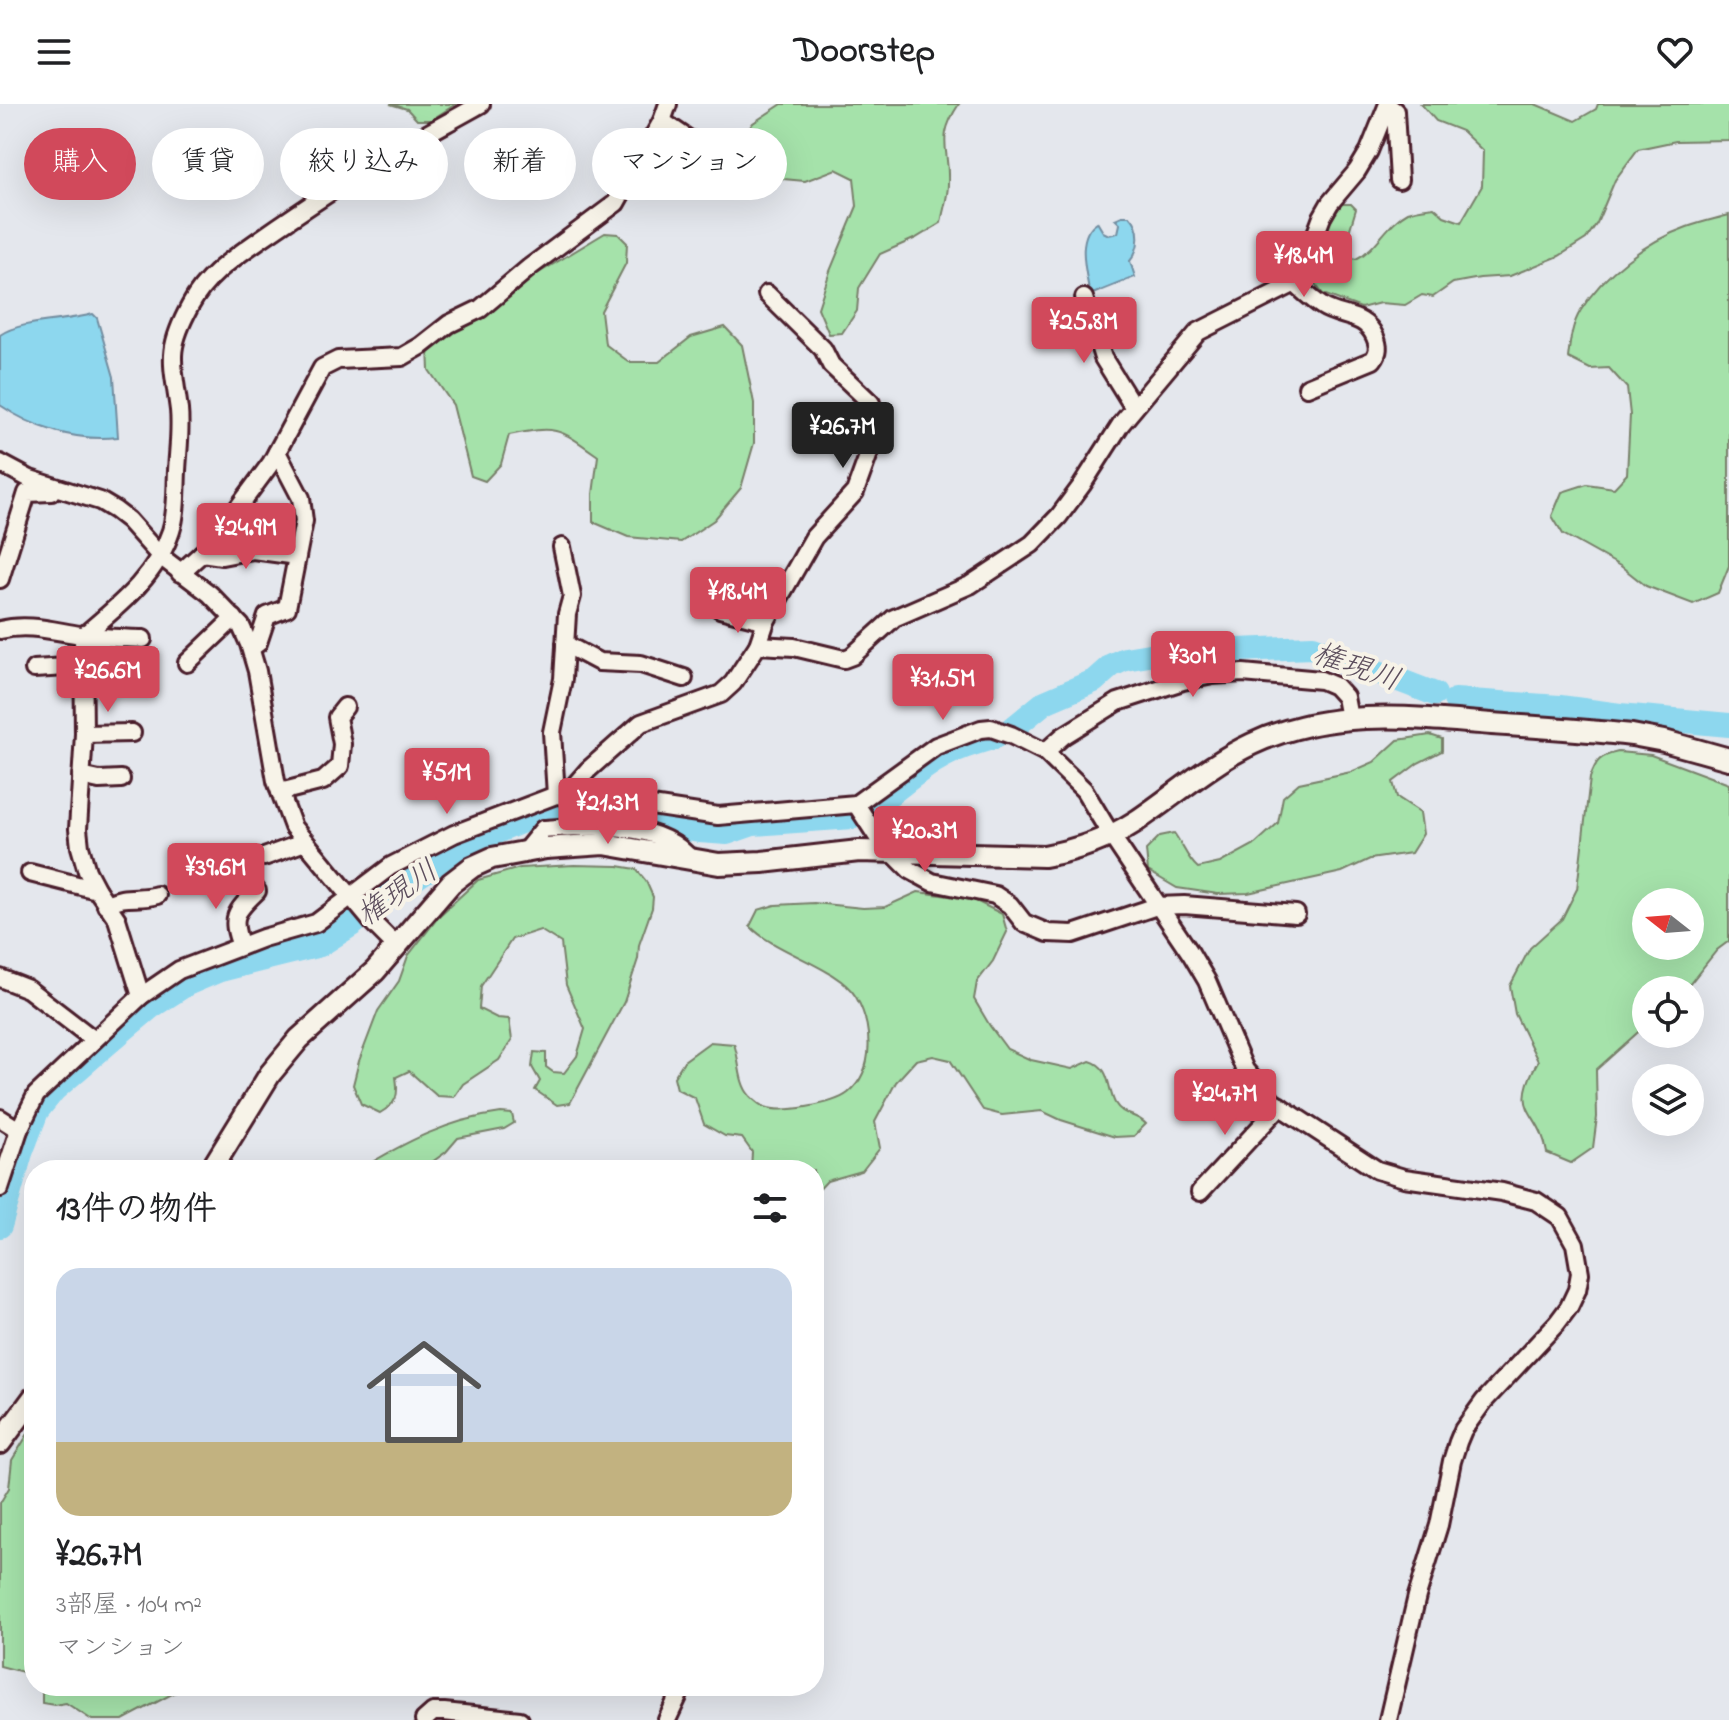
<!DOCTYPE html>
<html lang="ja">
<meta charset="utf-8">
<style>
body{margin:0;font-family:"Indie Flower","Klee One",sans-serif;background:#f2f2f2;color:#202124;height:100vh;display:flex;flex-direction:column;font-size:30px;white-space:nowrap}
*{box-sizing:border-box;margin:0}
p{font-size:26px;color:#757577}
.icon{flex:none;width:44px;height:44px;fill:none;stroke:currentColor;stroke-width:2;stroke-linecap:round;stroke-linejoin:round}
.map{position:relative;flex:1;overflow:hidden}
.sheet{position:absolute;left:24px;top:1056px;width:800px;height:536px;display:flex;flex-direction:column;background:#fff;border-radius:32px;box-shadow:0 8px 32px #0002}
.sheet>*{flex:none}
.top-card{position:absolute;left:24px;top:24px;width:800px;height:72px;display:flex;gap:16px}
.needle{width:52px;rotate:287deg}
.tools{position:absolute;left:1632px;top:784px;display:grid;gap:16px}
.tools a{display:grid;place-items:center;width:72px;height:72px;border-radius:50%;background:#fff;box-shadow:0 8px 32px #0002;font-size:40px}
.price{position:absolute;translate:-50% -68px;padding:0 18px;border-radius:8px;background:#d1495b;color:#fff;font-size:26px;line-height:52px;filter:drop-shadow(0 2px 4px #0008)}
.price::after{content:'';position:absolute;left:50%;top:48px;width:24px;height:18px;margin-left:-12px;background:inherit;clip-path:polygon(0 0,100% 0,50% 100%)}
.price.active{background:#222;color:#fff}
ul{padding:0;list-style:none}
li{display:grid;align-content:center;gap:16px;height:424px;padding:0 32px}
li+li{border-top:2px solid #e0e0e0}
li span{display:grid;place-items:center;height:248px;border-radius:24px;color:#555}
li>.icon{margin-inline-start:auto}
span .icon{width:144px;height:144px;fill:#fffc;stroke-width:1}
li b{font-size:34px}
h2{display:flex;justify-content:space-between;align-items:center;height:96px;padding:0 32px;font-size:34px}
.chip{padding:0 28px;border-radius:36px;background:#fff;box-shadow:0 8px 32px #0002;font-size:28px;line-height:72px}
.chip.active{background:#d1495b;color:#fff}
header{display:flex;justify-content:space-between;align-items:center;height:104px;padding:0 32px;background:#fff;font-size:36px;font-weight:700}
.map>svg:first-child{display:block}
</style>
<header><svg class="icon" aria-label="menu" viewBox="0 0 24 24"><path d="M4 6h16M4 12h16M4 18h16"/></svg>Doorstep<svg class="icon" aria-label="heart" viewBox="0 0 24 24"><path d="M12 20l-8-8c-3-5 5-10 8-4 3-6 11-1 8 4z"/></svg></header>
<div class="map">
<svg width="1729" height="1616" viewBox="0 0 1729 1616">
<rect width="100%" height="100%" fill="#e4e7ed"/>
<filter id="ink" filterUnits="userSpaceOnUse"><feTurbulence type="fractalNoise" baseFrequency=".0125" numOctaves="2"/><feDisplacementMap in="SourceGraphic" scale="16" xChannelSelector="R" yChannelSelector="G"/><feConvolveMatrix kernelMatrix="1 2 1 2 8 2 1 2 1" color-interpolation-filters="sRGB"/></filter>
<g filter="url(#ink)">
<g fill="#a5e2aa" stroke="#78806a" stroke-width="2" fill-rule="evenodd">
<path d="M 390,0 L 456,0 L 431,16 L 417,16 L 407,5 Z"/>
<path d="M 782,0 L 959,0 C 935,36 950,44 948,80 C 948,93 943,106 941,119 L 916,134 L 880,150 L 859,184 L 857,207 L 842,229 L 829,230 L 818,204 L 830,167 L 857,102 L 854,74 L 836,65 L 805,77 L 783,75 L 739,39 L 753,19 Z"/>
<path d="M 1421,0 L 1535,0 L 1575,17 L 1596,5 L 1598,0 L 1729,0 L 1729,36 L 1676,37 L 1638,45 L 1615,76 L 1597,119 L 1586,135 L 1559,152 L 1510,172 L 1480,174 L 1453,179 L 1433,193 L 1422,191 L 1405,201 L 1380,199 L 1361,204 L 1323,190 L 1312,176 C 1314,149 1326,122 1342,100 L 1351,100 L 1356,105 L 1342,151 L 1356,155 C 1377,145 1387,119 1408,108 C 1415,105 1426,104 1434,103 L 1444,112 L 1461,118 L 1482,82 L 1483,47 L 1462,27 L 1436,17 Z"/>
<path d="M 1729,111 L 1729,462 L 1718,489 L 1693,500 L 1646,482 L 1622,463 L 1563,430 L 1552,412 L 1562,388 L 1587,380 L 1614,384 L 1627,370 L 1630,311 L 1627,284 L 1609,264 L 1590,265 L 1568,254 C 1570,237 1572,220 1581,206 C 1603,170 1647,137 1687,123 C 1701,118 1715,115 1729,111 Z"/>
<path d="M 605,129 L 618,130 L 627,139 L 626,159 L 601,207 L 605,240 L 629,258 L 659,258 L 691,233 L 725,223 L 742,241 L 754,299 L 754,339 L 741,384 L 714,416 L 681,438 L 628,433 L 593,418 L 593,390 L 598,352 C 559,324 557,321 509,331 L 501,360 L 485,377 L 471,372 L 453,301 L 429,266 L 428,244 L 537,170 Z"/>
<path d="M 1430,631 L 1442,635 L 1442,647 L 1418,659 L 1393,678 L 1397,693 L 1420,708 L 1423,730 L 1411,749 L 1370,755 L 1342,768 L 1248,789 L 1218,790 L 1177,784 L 1148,767 L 1146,746 L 1160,732 L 1174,729 C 1183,741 1187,755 1198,764 L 1220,759 L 1255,740 L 1278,719 L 1283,693 L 1299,679 L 1351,668 L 1374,658 L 1398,636 Z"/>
<path d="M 1618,648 L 1651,651 L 1729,680 L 1729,837 L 1717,846 L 1685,886 L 1646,886 L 1646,921 L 1596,966 L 1597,1013 L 1593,1044 L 1571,1059 L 1547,1049 C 1540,1003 1508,1011 1538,957 L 1515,910 L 1510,882 L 1530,844 L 1562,815 L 1577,785 L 1590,674 C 1596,656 1600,652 1618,648 ZM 1646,798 L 1690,798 L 1690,842 L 1646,842 Z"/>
<path d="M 574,761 L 618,762 L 636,765 L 646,777 L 653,793 L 652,804 L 639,841 L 638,855 L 624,898 L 570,999 L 557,1001 L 535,986 L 540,977 L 532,963 L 534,948 L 546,949 L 546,963 L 553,968 L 564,969 L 577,952 L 585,925 L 566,881 L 561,839 L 540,826 L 512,835 L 481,882 L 479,905 L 497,914 L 509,915 L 512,936 L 499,956 L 463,980 L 454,993 L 437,992 L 409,967 L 396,973 C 399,992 397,999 380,1009 L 361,1000 L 353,981 L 359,957 L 378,907 L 399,877 L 408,852 L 440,811 L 478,776 L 520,764 Z"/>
<path d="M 918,788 L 972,795 L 1002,810 L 1007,828 L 993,857 L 977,878 L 974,895 L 990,922 L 1007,945 L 1031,956 L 1072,965 L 1090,957 C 1111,963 1107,984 1115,999 C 1123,1013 1136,1009 1146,1020 L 1134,1032 L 1115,1033 L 1061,1016 L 1042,1007 L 1002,1011 L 983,1006 L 950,956 L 933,952 L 916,956 L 896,978 L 875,1018 L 880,1044 L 862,1067 L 827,1077 L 814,1091 L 814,1066 L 751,1066 L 752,1048 L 742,1034 L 725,1032 L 704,1020 L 695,994 L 677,985 L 674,973 L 684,957 L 710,938 L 734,940 C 740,956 738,979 750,992 C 753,995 761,1002 765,1003 C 782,1010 834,1000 848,989 C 876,966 872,921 856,893 C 838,863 775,849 750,822 L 758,806 L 775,801 L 814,799 L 863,804 L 885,803 Z"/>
<path d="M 501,1009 L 512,1010 L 514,1019 L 504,1025 L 458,1034 L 446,1048 L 421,1066 L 359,1066 C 405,1038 447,1016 501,1009 Z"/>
<path d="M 34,1320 L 34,1571 L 0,1562 L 0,1399 L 9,1384 L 12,1356 Z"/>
<path d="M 42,1582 L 180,1582 L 176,1588 L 123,1616 L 92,1616 L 66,1599 L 54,1601 L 42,1599 Z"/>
</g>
<g fill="#8dd7ee" stroke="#728da0" stroke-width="2">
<path d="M 1122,112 L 1130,112 C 1142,124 1140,145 1130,157 L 1135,173 L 1090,191 C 1086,168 1075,132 1097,118 L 1103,128 L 1109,131 L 1118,129 L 1120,120 L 1115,115 Z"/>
<path d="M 93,210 L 97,214 L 114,273 L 118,333 C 77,338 33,324 0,301 L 0,231 C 21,216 65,218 93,210 Z"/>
</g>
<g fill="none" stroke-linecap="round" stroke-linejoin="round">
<g stroke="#8dd7ee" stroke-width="24">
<path d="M 1455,596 L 1560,603 L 1620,611 L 1729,621"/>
<path d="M 1012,625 L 1045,598 L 1094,577 L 1112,561 L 1125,555 L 1161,549 L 1313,543 L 1435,590"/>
<path d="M 0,1122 L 21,1049 L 37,1007 L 54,986 L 121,928 L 151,903 L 187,880 L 220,866 L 320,841 L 353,820 L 377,800 L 463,742 L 530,714 L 547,710 L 611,708 L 636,711 L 669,722 L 699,727 L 727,729 L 753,720 L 853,713 C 884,699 908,673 937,656 C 955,645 975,639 995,633"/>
</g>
<g stroke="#4a1f2b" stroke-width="22">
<g id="minor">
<path d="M 1388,2 L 1395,7 L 1399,76"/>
<path d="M 662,17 L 690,36 L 705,40"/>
<path d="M 1292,177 C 1302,186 1311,195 1322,202 C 1340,214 1365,209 1375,233 C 1379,242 1379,248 1373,256 L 1307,283"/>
<path d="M 1084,194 L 1103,254 L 1134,304"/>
<path d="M 0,359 L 30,375 L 100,397 L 115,406 L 128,416 L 160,452 L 210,490 L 241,522 L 249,540 L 257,567 L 276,677 L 293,723 L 372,818 L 397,843"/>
<path d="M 202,449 L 222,452 L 253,446 L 297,452"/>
<path d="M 180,469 L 209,443 L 271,359 L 322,264 L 338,256 L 402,253 L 421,242 L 449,220 L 480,205 L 530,163 L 616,99 L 662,17 L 668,0"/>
<path d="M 0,475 L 27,389 L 51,388 L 54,383"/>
<path d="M 720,505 L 766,517"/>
<path d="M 0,526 C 28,519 53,527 80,531 C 101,534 122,534 143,535"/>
<path d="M 83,532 C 118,502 156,473 171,427 C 177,408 176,386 177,367 C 178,347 181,326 179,306 C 173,259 165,248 190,202 C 206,172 232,155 259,136 C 301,107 342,79 386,53 C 417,35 449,18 481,0"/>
<path d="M 83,532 L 84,630 L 78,725 L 80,743 L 87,767 L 97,786 L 117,815 L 141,892"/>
<path d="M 565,540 L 599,558 L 641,560 L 684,574"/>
<path d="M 758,541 L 766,517 L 814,433 L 855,388 L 872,341 L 875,318 L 871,299 L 831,261 L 823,245 L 767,190"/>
<path d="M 251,544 L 258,539 L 267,512 L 287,504 L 304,417 L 301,394 L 277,348"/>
<path d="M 187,559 L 234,514"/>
<path d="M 34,565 L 83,562"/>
<path d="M 84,630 L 132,629"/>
<path d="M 1045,648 L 1063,632 L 1118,598 L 1183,577 L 1213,571 L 1243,569 L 1321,576 L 1335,582 L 1345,593 L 1349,614"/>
<path d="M 81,672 L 99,676 L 121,675"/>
<path d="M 280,688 L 323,677 L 340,662 L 342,640 L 337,613 L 345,603"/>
<path d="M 567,690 L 588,666 L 641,619 L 721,590 L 733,579 L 758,541 L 794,543 L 844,555 L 852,552 L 894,514 L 970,481 L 1032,440 L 1059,412 L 1082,381 L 1121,320 L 1198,228 L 1289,182 L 1306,156 L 1322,113 L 1330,99 L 1357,67 L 1369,47 L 1388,0"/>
<path d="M 556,691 L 552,628 L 563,575 L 567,510 L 572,492 L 562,443"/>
<path d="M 856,700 L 878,734 L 910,766 L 932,778 L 995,791 L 1010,801 L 1024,819 L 1048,829 L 1073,830 L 1157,802 L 1184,801 L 1296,810"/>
<path d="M 526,746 L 543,725 C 587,722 661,715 691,756"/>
<path d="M 264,753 L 305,738"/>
<path d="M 30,769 L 97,786"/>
<path d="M 106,801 C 126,789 137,797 157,791"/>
<path d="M 241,842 C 230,813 235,808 257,787"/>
<path d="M 0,874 L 28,885 L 93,935"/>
<path d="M 0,1014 L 19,1026"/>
<path d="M 0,1084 L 19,1026 L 36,991 L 141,892 L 179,866 L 263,834 L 316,819 L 391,762 L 454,730 L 556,691 L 625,698 L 718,712 L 856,700 L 936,642 L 981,625 L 991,624 L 1011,631 L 1045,648 L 1084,686 L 1111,731 L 1191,850 L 1207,877 L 1245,966 L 1273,998 L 1377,1066 L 1404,1074 L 1502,1088 L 1536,1097 L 1560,1113 L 1575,1140 L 1580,1169 L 1577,1186 L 1569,1203 L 1557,1219 L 1484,1297 L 1463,1326 L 1458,1338 L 1452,1357 L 1439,1421 L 1417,1492 L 1388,1616"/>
<path d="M 1200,1088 L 1280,1002"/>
<path d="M 424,1616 L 433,1608 L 444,1608 L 520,1616"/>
<path d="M 667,1616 L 683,1582"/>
</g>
</g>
<g stroke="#4a1f2b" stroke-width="26">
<g id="tertiary">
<path d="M 211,1066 L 270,970 L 299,935 L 375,867 L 451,779 L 472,763 L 492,754 L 546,744 L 604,740 L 719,760 L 762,758 L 859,747 L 1044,752 C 1077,746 1107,736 1135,718 C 1174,692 1209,660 1252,640 C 1328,604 1411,613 1492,620 C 1539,623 1586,626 1632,631 L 1664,637 L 1729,655"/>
<path d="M 0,1339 L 34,1293"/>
</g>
</g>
<use href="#minor" stroke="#f7f3e8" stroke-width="16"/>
<use href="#tertiary" stroke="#f7f3e8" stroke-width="20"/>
</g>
</g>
<g text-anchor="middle" stroke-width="8" stroke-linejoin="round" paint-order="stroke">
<g font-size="30" font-style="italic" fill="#5b4d5c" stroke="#f7f3e8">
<text transform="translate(1357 562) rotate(19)" y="10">権現川</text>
<text transform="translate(397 788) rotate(-35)" y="10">権現川</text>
</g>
</g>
</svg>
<div class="tools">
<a><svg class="needle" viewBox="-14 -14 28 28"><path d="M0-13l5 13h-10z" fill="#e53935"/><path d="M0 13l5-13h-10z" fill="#757577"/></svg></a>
<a><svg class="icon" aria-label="locate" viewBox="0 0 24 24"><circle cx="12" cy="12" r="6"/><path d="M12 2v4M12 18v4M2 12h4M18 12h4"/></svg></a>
<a><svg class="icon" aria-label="layers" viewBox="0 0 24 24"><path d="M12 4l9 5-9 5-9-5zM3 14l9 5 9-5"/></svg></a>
</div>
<b class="price" style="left:1304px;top:195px">¥18.4M</b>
<b class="price" style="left:1084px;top:261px">¥25.8M</b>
<b class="price active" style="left:843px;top:366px">¥26.7M</b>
<b class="price" style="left:246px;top:467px">¥24.9M</b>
<b class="price" style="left:738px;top:531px">¥18.4M</b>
<b class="price" style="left:1193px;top:595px">¥30M</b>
<b class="price" style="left:108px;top:610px">¥26.6M</b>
<b class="price" style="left:943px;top:618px">¥31.5M</b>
<b class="price" style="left:447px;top:712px">¥51M</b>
<b class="price" style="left:608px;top:742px">¥21.3M</b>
<b class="price" style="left:925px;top:770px">¥20.3M</b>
<b class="price" style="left:216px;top:807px">¥39.6M</b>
<b class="price" style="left:1225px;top:1033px">¥24.7M</b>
<div class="top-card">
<a class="chip active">購入</a>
<a class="chip">賃貸</a>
<a class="chip">絞り込み</a>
<a class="chip">新着</a>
<a class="chip">マンション</a>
</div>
<section class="sheet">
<h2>13件の物件<svg class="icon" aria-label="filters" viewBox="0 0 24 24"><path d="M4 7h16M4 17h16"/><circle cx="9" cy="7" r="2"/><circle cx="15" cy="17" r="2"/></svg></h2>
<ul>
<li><span style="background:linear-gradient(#c9d6e8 70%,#c2b280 0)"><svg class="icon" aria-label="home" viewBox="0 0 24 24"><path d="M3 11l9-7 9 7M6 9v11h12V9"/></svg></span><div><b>¥26.7M</b><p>3部屋 · 104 m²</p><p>マンション</p></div></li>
</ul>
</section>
</div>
